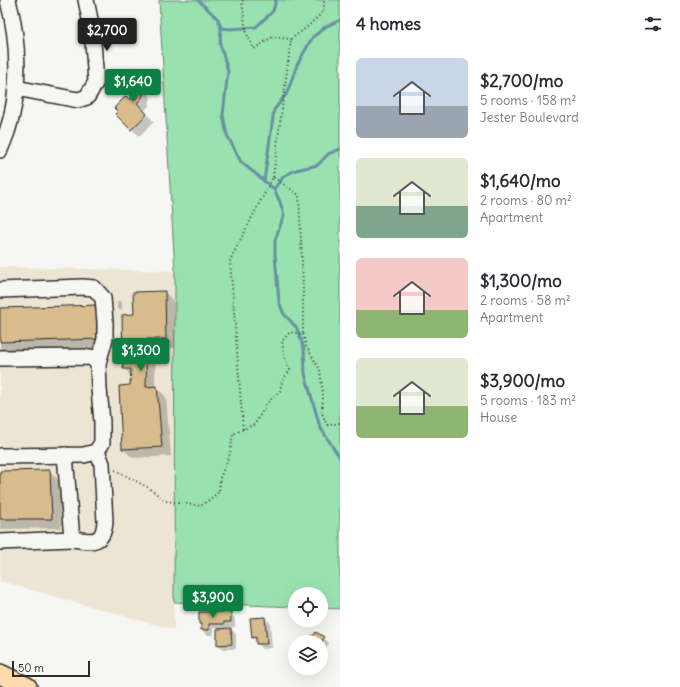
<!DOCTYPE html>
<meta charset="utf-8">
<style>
body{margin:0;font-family:Delius,sans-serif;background:#f2f2f3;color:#2b2b33;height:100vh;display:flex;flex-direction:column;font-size:15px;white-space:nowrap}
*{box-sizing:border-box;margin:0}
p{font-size:13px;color:#7c7c81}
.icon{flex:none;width:22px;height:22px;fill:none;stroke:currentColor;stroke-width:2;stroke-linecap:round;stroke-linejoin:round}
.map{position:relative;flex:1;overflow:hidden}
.drawer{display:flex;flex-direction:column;background:#fff;width:340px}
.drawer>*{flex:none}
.buttons{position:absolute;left:288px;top:587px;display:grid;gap:8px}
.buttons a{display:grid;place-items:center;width:40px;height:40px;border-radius:50%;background:#fff;box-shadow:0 4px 16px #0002;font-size:20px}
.scale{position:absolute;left:12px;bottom:10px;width:78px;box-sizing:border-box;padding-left:4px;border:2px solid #2b2b2b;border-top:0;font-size:11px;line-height:14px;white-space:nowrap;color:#2b2b2b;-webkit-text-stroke:3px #f6f6f2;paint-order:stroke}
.price{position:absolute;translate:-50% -34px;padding:0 9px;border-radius:4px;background:#0b8043;color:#fff;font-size:13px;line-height:26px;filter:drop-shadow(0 1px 2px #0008)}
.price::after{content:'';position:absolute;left:50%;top:24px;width:12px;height:9px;margin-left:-6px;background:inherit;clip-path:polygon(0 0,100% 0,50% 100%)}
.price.active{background:#222;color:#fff}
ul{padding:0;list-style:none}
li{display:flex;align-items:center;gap:12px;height:100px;padding:0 16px}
li span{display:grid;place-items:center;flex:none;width:112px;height:80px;border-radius:6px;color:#555}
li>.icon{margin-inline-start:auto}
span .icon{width:48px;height:48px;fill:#fffc;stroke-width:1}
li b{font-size:17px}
h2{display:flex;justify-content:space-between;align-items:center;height:48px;padding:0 16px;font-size:17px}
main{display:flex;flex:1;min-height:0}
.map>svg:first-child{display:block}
</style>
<main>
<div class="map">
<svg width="340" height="687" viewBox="0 0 340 687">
<rect width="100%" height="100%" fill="#f6f6f2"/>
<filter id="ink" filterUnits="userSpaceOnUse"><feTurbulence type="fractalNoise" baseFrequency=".025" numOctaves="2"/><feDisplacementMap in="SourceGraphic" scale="8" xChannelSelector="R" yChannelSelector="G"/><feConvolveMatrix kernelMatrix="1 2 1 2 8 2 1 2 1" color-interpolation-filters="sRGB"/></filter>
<g filter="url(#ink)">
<path fill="#ede5d4" d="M 0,267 L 175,271 L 174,630 L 0,581 Z"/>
<path fill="#9ae1b0" stroke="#62866e" d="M 159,0 L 340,0 L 340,609 L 321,608 L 321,594 L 295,594 L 295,607 L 174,602 L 175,271 Z"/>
<g fill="#0003">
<path d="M 146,71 L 153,78 L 151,94 L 150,94 L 149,95 L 151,97 L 149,106 L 144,111 L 154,122 L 139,136 L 116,114 L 130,101 L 135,101 L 138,98 L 140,91 L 133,85 Z"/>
<path d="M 165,292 L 174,302 L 175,348 L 156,348 L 155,387 L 156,387 L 166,397 L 171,456 L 133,458 L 123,449 L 131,386 L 131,376 L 124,368 L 136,315 Z"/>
<path d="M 117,301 L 120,301 L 122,303 L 122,310 L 119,310 L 117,308 Z"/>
<path d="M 99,306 L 109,348 L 0,351 L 0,309 Z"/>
<path d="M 50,471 L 59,481 L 61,528 L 0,529 L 0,472 Z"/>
<path d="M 230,613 L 235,618 L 235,627 L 228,627 L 228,629 L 231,629 L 236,634 L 236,649 L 223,649 L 218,644 L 218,628 L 213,628 L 213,635 L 207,635 L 202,630 L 202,625 L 200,623 Z"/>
<path d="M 265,618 L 270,623 L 272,648 L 262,649 L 253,637 Z"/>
<path d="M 316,634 L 324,638 L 329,643 L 324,652 L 321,650 L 321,642 L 312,642 Z"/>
</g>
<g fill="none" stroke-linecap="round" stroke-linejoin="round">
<g stroke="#6692a1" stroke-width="3">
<path d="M 198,0 L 218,19 L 221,28 L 220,44 L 228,71 L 223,115 L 227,135 L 241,162 L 274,189 L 280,202 L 284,215 L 275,240 L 275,255 L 279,302 L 284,314 L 297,328 L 304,349 L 305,374 L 320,427 L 340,458"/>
<path d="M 221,28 L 231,29 L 256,27 L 273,11 L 276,0"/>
<path d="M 264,181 L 274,110 L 287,93 L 297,65 L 312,38 L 325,27 L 340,20"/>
<path d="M 274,189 L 284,176 L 296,170 L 318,165 L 328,154 L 340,149"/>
</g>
</g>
<g fill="#d8bc8d" stroke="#2b2b2b">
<path d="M 135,68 L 146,70 L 144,87 L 142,87 L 142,89 L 144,89 L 142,98 L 137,103 L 147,114 L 131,130 L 115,114 L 118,112 L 114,108 L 126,96 L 130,100 L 132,97 L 135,100 L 137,98 L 139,88 L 136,88 L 136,86 L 132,85 Z"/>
<path d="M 165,291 L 166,339 L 147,339 L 146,387 L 157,386 L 162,447 L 122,449 L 119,386 L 130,385 L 131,369 L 123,369 L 122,315 L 134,314 L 133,292 Z"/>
<path d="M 99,305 L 100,339 L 0,342 L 0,308 Z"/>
<path d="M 50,470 L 52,519 L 0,519 L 0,471 Z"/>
<path d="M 199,612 L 231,612 L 231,622 L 224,622 L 224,624 L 209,624 L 209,630 L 201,630 L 201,624 L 199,624 Z"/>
<path d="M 265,617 L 267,644 L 256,644 L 256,637 L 252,638 L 250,618 Z"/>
<path d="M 231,628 L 232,644 L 217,645 L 217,629 Z"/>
<path d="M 316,632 L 324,637 L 321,644 L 321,642 L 311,642 L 312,641 L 309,639 L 311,635 L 313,636 Z"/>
</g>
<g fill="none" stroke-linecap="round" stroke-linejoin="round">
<g stroke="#2b2b2b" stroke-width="18">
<g id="minor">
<path d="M 16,88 L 78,100 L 87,97 L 96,82 L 92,29 L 86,0"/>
<path d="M 0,150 C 2,144 5,138 7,132 C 21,92 19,41 8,0"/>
<path d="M 0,290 L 83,287 L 94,288 L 103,298 L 105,322 L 105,339 L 98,363"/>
<path d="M 0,358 L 91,357 L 98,363 L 99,389 L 102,422 L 102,443 L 96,452 L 84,455 L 0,456"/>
<path d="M 72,539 C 90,541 103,546 105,522 L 102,464 L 99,456 L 96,452"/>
<path d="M 0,542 L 72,539 L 65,455"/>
</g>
</g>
<g stroke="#2b2b2b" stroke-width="22">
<path id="major" d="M 0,674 L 27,687"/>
</g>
<g stroke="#2b2b2b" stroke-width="2" stroke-dasharray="1 3" stroke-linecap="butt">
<path d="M 243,0 L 242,1 L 246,32 L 254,49 L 272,37 L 291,39 L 306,28 L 324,11 L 324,0"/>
<path d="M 273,177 L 291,40"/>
<path d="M 243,429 L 230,260 L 273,177 L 299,195 L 303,286 L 303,334"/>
<path d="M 115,470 L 149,488 L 166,501 L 201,506 L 219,492 L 220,478 L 230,454 L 233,434 L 255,424 L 267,403 L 280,391 L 282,381 L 290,370 L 284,355 L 282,341 L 290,332 L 303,334 L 306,346 L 320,370 L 323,395 L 322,413 L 327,425 C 333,425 334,424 340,423"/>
</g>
<use href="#minor" stroke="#f6f6f2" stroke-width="15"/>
<use href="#major" stroke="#fedbac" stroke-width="19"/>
</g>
</g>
</svg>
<div class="buttons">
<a><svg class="icon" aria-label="locate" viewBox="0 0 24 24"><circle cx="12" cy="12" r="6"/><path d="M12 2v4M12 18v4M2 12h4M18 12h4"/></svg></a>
<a><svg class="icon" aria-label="layers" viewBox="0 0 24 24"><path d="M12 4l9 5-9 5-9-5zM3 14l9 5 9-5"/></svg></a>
</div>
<div class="scale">50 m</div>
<b class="price active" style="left:107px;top:52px">$2,700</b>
<b class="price" style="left:133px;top:103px">$1,640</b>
<b class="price" style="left:141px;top:372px">$1,300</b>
<b class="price" style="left:213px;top:619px">$3,900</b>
</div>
<section class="drawer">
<h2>4 homes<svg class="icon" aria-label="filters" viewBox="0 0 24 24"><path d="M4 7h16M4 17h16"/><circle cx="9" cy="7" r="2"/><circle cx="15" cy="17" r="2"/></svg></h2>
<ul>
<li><span style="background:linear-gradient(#c9d6e8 60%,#9aa5b1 0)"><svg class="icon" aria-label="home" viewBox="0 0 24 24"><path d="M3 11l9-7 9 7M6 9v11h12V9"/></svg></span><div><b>$2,700/mo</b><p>5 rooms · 158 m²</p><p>Jester Boulevard</p></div></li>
<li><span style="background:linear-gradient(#dfe7d0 60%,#7fa58c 0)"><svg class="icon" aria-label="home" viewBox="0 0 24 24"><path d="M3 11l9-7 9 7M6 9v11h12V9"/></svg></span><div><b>$1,640/mo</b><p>2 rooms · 80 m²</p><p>Apartment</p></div></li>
<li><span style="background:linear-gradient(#f6c9c9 65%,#8fb573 0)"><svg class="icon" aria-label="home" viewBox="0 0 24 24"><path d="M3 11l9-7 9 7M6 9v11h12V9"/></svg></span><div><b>$1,300/mo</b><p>2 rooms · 58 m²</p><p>Apartment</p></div></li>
<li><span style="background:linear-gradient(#dfe7d0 60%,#8fb573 0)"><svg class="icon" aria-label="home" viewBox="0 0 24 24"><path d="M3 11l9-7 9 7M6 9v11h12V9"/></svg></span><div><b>$3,900/mo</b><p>5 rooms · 183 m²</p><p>House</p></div></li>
</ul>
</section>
</main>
